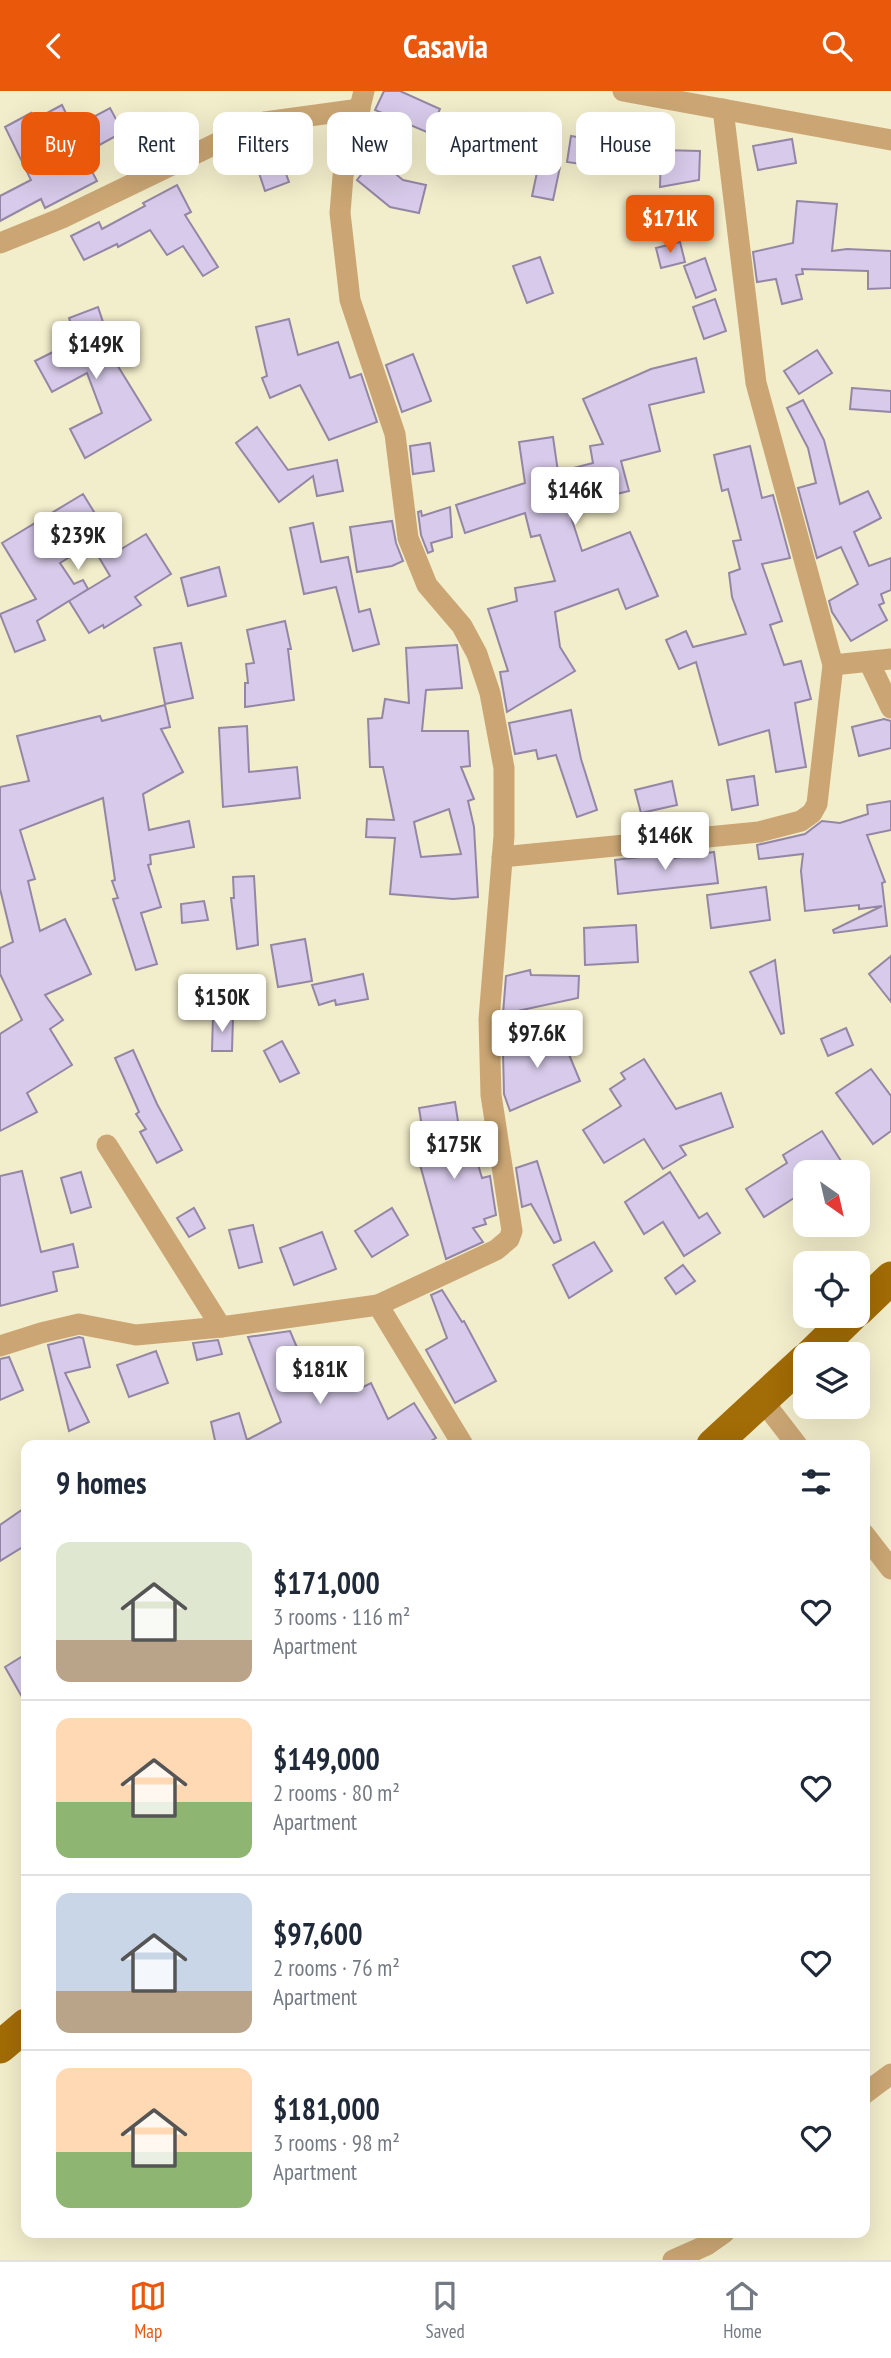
<!DOCTYPE html>
<meta charset="utf-8">
<style>
body{margin:0;font-family:"PT Sans Narrow",sans-serif;background:#f6f6f7;color:#1f2937;height:100vh;display:flex;flex-direction:column;font-size:26px;white-space:nowrap}
*{box-sizing:border-box;margin:0}
p{font-size:23px;color:#747a83}
.icon{flex:none;width:38px;height:38px;fill:none;stroke:currentColor;stroke-width:2;stroke-linecap:round;stroke-linejoin:round}
.map{position:relative;flex:1;overflow:hidden}
.panel{position:absolute;left:21px;top:1349px;width:849px;height:798px;display:flex;flex-direction:column;background:#fff;border-radius:14px;box-shadow:0 7px 28px #0002}
.panel>*{flex:none}
.guide{position:absolute;left:21px;top:21px;width:850px;height:63px;display:flex;gap:14px}
.needle{width:46px;rotate:146deg}
.buttons{position:absolute;left:793px;top:1069px;display:grid;gap:14px}
.buttons a{display:grid;place-items:center;width:77px;height:77px;border-radius:14px;background:#fff;box-shadow:0 7px 28px #0002;font-size:35px}
.price{position:absolute;translate:-50% -60px;padding:0 16px;border-radius:7px;background:#fff;color:#222;font-size:23px;line-height:46px;filter:drop-shadow(0 2px 4px #0008)}
.price::after{content:'';position:absolute;left:50%;top:42px;width:21px;height:16px;margin-left:-10px;background:inherit;clip-path:polygon(0 0,100% 0,50% 100%)}
.price.selected{background:#ea580c;color:#fff}
ul{padding:0;list-style:none}
li{display:flex;align-items:center;gap:21px;height:175px;padding:0 35px}
li+li{border-top:2px solid #e0e1e3}
li span{display:grid;place-items:center;flex:none;width:196px;height:140px;border-radius:14px;color:#555}
li>.icon{margin-inline-start:auto}
span .icon{width:84px;height:84px;fill:#fffc;stroke-width:1}
li b{font-size:30px}
h2{display:flex;justify-content:space-between;align-items:center;height:84px;padding:0 35px;font-size:30px}
.tag{padding:0 24px;border-radius:14px;background:#fff;box-shadow:0 7px 28px #0002;font-size:24px;line-height:63px}
.tag.selected{background:#ea580c;color:#fff}
header{display:flex;justify-content:space-between;align-items:center;height:91px;padding:0 35px;background:#ea580c;color:#fff;font-size:32px;font-weight:700}
.tab-bar{display:flex;justify-content:space-around;align-items:center;height:98px;border-top:2px solid #e0e1e3;background:#fff;font-size:19px;color:#747a83}
.tab-bar a{display:grid;justify-items:center;gap:4px}
.tab-bar .selected{color:#ea580c}
.map>svg:first-child{display:block}
</style>
<header><svg class="icon" aria-label="back" viewBox="0 0 24 24"><path d="M15 5l-7 7 7 7"/></svg>Casavia<svg class="icon" aria-label="search" viewBox="0 0 24 24"><circle cx="10" cy="10" r="6"/><path d="M15 15l6 6"/></svg></header>
<div class="map">
<svg width="891" height="2169" viewBox="0 0 891 2169">
<rect width="100%" height="100%" fill="#f2edca"/>
<g fill="#d7caea" stroke="#9487a5" stroke-width="2" fill-rule="evenodd">
<path d="M 384,0 L 400,0 L 440,18 L 429,42 L 375,19 Z"/>
<path d="M 62,14 L 73,37 L 110,17 L 123,41 L 83,63 L 97,90 L 45,117 L 41,108 L 0,130 L 0,105 L 31,89 L 5,36 L 31,22 L 34,29 Z"/>
<path d="M 492,28 L 521,35 L 516,54 L 488,46 Z"/>
<path d="M 163,31 L 173,59 L 137,76 L 127,44 Z"/>
<path d="M 571,45 L 613,52 L 609,77 L 567,71 Z"/>
<path d="M 792,48 L 796,72 L 758,79 L 753,55 Z"/>
<path d="M 275,53 L 289,91 L 265,100 L 252,61 Z"/>
<path d="M 661,59 L 700,60 L 699,89 L 660,96 Z"/>
<path d="M 375,66 L 403,89 L 426,94 L 419,122 L 390,116 L 357,89 Z"/>
<path d="M 539,72 L 560,76 L 553,109 L 532,105 Z"/>
<path d="M 177,94 L 191,121 L 185,124 L 218,176 L 203,185 L 183,155 L 167,164 L 150,139 L 118,156 L 117,153 L 84,169 L 71,145 L 99,131 L 102,138 L 145,115 L 143,112 Z"/>
<path d="M 797,110 L 837,113 L 832,160 L 847,158 L 891,160 L 891,197 L 868,198 L 868,180 L 802,178 L 803,183 L 796,184 L 802,208 L 782,213 L 776,188 L 757,191 L 753,161 L 793,152 Z"/>
<path d="M 680,151 L 685,171 L 661,177 L 656,157 Z"/>
<path d="M 540,166 L 553,202 L 527,212 L 513,175 Z"/>
<path d="M 705,167 L 716,199 L 696,207 L 684,175 Z"/>
<path d="M 715,208 L 726,240 L 704,248 L 693,216 Z"/>
<path d="M 98,216 L 105,237 L 113,233 L 128,267 L 116,272 L 151,329 L 85,367 L 70,338 L 102,322 L 87,282 L 52,301 L 35,270 L 77,249 L 69,227 Z"/>
<path d="M 289,228 L 298,264 L 338,251 L 350,287 L 361,283 L 377,331 L 329,349 L 300,294 L 270,307 L 262,287 L 267,285 L 256,236 Z"/>
<path d="M 817,259 L 832,282 L 799,303 L 784,280 Z"/>
<path d="M 413,263 L 431,310 L 402,321 L 386,274 Z"/>
<path d="M 696,267 L 704,301 L 649,314 L 660,360 L 621,370 L 629,400 L 600,407 L 571,426 L 582,460 L 630,441 L 658,505 L 626,518 L 618,498 L 555,521 L 560,556 L 575,580 L 507,621 L 500,581 L 508,580 L 488,518 L 517,510 L 515,497 L 555,490 L 540,444 L 531,446 L 525,422 L 465,442 L 456,414 L 525,392 L 519,351 L 553,346 L 558,381 L 593,372 L 590,355 L 603,353 L 583,308 L 651,278 Z"/>
<path d="M 852,297 L 891,300 L 891,321 L 850,318 Z"/>
<path d="M 803,309 L 824,349 L 840,413 L 868,400 L 881,427 L 854,441 L 869,475 L 891,467 L 891,499 L 881,503 L 884,512 L 879,514 L 887,529 L 851,550 L 832,521 L 829,510 L 858,493 L 841,456 L 817,467 L 798,397 L 816,392 L 808,357 L 787,317 Z"/>
<path d="M 257,336 L 288,379 L 337,369 L 343,400 L 317,405 L 313,385 L 279,411 L 236,352 Z"/>
<path d="M 430,352 L 434,380 L 413,383 L 410,355 Z"/>
<path d="M 750,355 L 762,407 L 773,404 L 790,467 L 762,473 L 782,530 L 770,534 L 784,574 L 801,570 L 811,608 L 795,612 L 806,676 L 776,681 L 769,639 L 719,654 L 696,571 L 679,578 L 666,549 L 686,540 L 693,556 L 746,543 L 732,506 L 729,482 L 740,478 L 733,450 L 741,449 L 728,398 L 722,400 L 714,364 Z"/>
<path d="M 83,403 L 118,460 L 146,443 L 171,483 L 135,506 L 141,514 L 104,537 L 103,534 L 89,542 L 69,510 L 37,530 L 45,549 L 15,561 L 0,523 L 36,508 L 2,452 ZM 91,453 L 110,485 L 69,510 L 88,498 L 83,489 L 74,493 L 60,472 Z"/>
<path d="M 450,416 L 452,446 L 431,452 L 433,460 L 428,462 L 421,444 L 418,421 L 421,420 L 422,425 Z"/>
<path d="M 392,430 L 396,452 L 403,470 L 392,475 L 357,481 L 350,436 Z"/>
<path d="M 313,432 L 321,471 L 348,466 L 359,521 L 370,518 L 379,553 L 353,560 L 336,496 L 304,503 L 290,437 Z"/>
<path d="M 219,476 L 226,505 L 188,515 L 181,487 Z"/>
<path d="M 285,530 L 291,558 L 288,558 L 294,609 L 245,616 L 245,592 L 248,592 L 246,573 L 254,572 L 247,539 Z"/>
<path d="M 181,552 L 193,607 L 165,613 L 154,557 Z"/>
<path d="M 457,554 L 462,597 L 426,599 L 422,640 L 468,640 L 470,675 L 461,676 L 474,708 L 468,710 L 474,736 L 478,806 L 453,808 L 390,803 L 395,747 L 366,746 L 367,728 L 394,729 L 383,676 L 370,676 L 368,628 L 382,627 L 385,608 L 409,612 L 406,557 ZM 449,718 L 461,763 L 421,766 L 414,731 Z"/>
<path d="M 165,614 L 170,636 L 161,638 L 183,681 L 143,703 L 149,739 L 189,730 L 194,756 L 150,764 L 151,773 L 148,774 L 161,816 L 141,822 L 157,873 L 136,879 L 113,808 L 118,807 L 112,790 L 115,789 L 103,707 L 20,739 L 35,788 L 28,790 L 40,840 L 65,828 L 91,883 L 45,904 L 63,929 L 50,938 L 72,974 L 27,1002 L 37,1021 L 0,1040 L 0,943 L 22,929 L 0,883 L 0,857 L 13,851 L 0,798 L 0,696 L 29,690 L 17,645 L 100,625 L 102,630 Z"/>
<path d="M 571,619 L 581,668 L 597,719 L 577,726 L 556,664 L 538,668 L 536,659 L 515,663 L 509,632 Z"/>
<path d="M 884,628 L 891,630 L 891,657 L 859,665 L 852,636 Z"/>
<path d="M 247,635 L 249,681 L 297,676 L 300,707 L 223,716 L 219,637 Z"/>
<path d="M 754,685 L 758,714 L 732,719 L 727,689 Z"/>
<path d="M 672,690 L 677,714 L 641,722 L 635,699 Z"/>
<path d="M 891,710 L 891,739 L 867,744 L 885,791 L 882,792 L 887,835 L 834,842 L 833,839 L 882,815 L 859,818 L 859,814 L 805,820 L 801,780 L 803,763 L 759,768 L 757,754 L 805,743 L 822,730 L 840,732 L 868,723 L 867,714 Z"/>
<path d="M 714,761 L 718,792 L 618,803 L 615,769 L 674,762 L 675,767 Z"/>
<path d="M 254,785 L 258,854 L 237,858 L 231,807 L 234,807 L 233,786 Z"/>
<path d="M 766,796 L 770,829 L 711,837 L 707,804 Z"/>
<path d="M 204,810 L 208,829 L 182,832 L 181,813 Z"/>
<path d="M 636,834 L 638,871 L 585,874 L 584,837 Z"/>
<path d="M 305,848 L 312,890 L 278,896 L 271,854 Z"/>
<path d="M 891,865 L 891,911 L 869,883 Z"/>
<path d="M 775,869 L 784,942 L 781,943 L 750,881 Z"/>
<path d="M 530,879 L 531,884 L 579,885 L 578,907 L 503,923 L 506,885 Z"/>
<path d="M 363,883 L 368,908 L 336,914 L 335,909 L 319,914 L 312,894 Z"/>
<path d="M 213,925 L 233,926 L 232,960 L 212,960 Z"/>
<path d="M 558,937 L 580,990 L 510,1020 L 504,1003 L 503,961 Z"/>
<path d="M 846,937 L 853,954 L 828,965 L 821,948 Z"/>
<path d="M 282,950 L 299,982 L 280,991 L 264,960 Z"/>
<path d="M 133,959 L 157,1013 L 182,1059 L 157,1072 L 140,1041 L 146,1038 L 136,1023 L 139,1021 L 115,967 Z"/>
<path d="M 644,968 L 676,1018 L 721,1002 L 733,1036 L 680,1055 L 686,1064 L 663,1078 L 644,1048 L 604,1072 L 583,1039 L 621,1015 L 610,998 L 625,988 L 621,982 Z"/>
<path d="M 871,978 L 891,1005 L 891,1040 L 873,1053 L 836,1002 Z"/>
<path d="M 455,1011 L 462,1056 L 472,1053 L 482,1087 L 490,1085 L 496,1124 L 484,1128 L 486,1133 L 473,1137 L 483,1151 L 446,1168 L 419,1070 L 427,1067 L 419,1017 Z"/>
<path d="M 822,1040 L 841,1070 L 822,1082 L 805,1082 L 805,1100 L 764,1126 L 746,1098 L 787,1072 L 783,1064 Z"/>
<path d="M 537,1070 L 561,1149 L 554,1152 L 531,1113 L 522,1116 L 516,1077 Z"/>
<path d="M 22,1080 L 41,1161 L 73,1153 L 78,1176 L 53,1181 L 57,1200 L 0,1215 L 0,1085 Z"/>
<path d="M 81,1081 L 91,1116 L 71,1122 L 61,1087 Z"/>
<path d="M 670,1081 L 699,1127 L 707,1122 L 720,1142 L 684,1165 L 663,1131 L 644,1143 L 625,1111 Z"/>
<path d="M 194,1117 L 205,1137 L 189,1146 L 177,1127 Z"/>
<path d="M 392,1117 L 408,1144 L 372,1166 L 355,1140 Z"/>
<path d="M 253,1134 L 262,1171 L 239,1177 L 229,1139 Z"/>
<path d="M 322,1141 L 336,1178 L 294,1194 L 280,1157 Z"/>
<path d="M 594,1151 L 612,1180 L 569,1207 L 553,1174 Z"/>
<path d="M 683,1174 L 695,1190 L 676,1203 L 665,1187 Z"/>
<path d="M 442,1199 L 462,1231 L 464,1230 L 496,1290 L 455,1312 L 426,1259 L 447,1247 L 431,1204 Z"/>
<path d="M 290,1240 L 309,1285 L 353,1276 L 357,1299 L 371,1292 L 388,1328 L 414,1312 L 436,1347 L 424,1354 L 216,1354 L 211,1331 L 239,1322 L 247,1349 L 281,1331 L 248,1246 Z"/>
<path d="M 79,1246 L 83,1247 L 90,1276 L 65,1282 L 89,1331 L 69,1340 L 48,1254 Z"/>
<path d="M 218,1249 L 222,1263 L 197,1269 L 193,1252 Z"/>
<path d="M 156,1260 L 168,1292 L 129,1306 L 117,1274 Z"/>
<path d="M 9,1266 L 23,1299 L 0,1309 L 0,1268 Z"/>
<path d="M 26,1416 L 26,1454 L 0,1470 L 0,1434 Z"/>
<path d="M 26,1563 L 26,1613 L 5,1576 Z"/>
</g>
<g fill="none" stroke-linecap="round" stroke-linejoin="round">
<g stroke="#cba674" stroke-width="21">
<path d="M 364,0 L 343,85 L 340,122 L 350,209 L 395,343 L 408,447 L 427,494 L 462,535 L 477,563 L 490,602 L 504,677 L 504,745 L 489,928 L 491,1004 L 512,1140 L 509,1148 L 496,1159 L 378,1214"/>
<path d="M 623,0 L 891,49"/>
<path d="M 723,18 L 756,292 L 833,574"/>
<path d="M 0,152 L 62,127 L 238,42 L 265,31 L 360,18"/>
<path d="M 869,571 L 891,617"/>
<path d="M 502,766 L 759,741 L 801,730 L 812,722 L 817,713 L 833,574 L 891,568"/>
<path d="M 107,1054 L 221,1236"/>
<path d="M 0,1255 L 41,1242 L 79,1233 L 136,1244 L 221,1236 L 378,1214 L 463,1354"/>
<path d="M 763,1310 L 797,1354"/>
<path d="M 864,1443 L 891,1478"/>
<path d="M 864,2003 L 891,1983"/>
<path d="M 673,2169 L 707,2154 L 724,2142"/>
</g>
<g stroke="#a26c06" stroke-width="33">
<path d="M 858,1219 L 891,1187"/>
<path d="M 811,1264 L 851,1225"/>
<path d="M 713,1354 L 805,1269"/>
<path d="M 0,1956 L 26,1934"/>
</g>
</g>
</svg>
<div class="buttons">
<a><svg class="needle" viewBox="-14 -14 28 28"><path d="M0-13l5 13h-10z" fill="#e53935"/><path d="M0 13l5-13h-10z" fill="#747a83"/></svg></a>
<a><svg class="icon" aria-label="locate" viewBox="0 0 24 24"><circle cx="12" cy="12" r="6"/><path d="M12 2v4M12 18v4M2 12h4M18 12h4"/></svg></a>
<a><svg class="icon" aria-label="layers" viewBox="0 0 24 24"><path d="M12 4l9 5-9 5-9-5zM3 14l9 5 9-5"/></svg></a>
</div>
<b class="price selected" style="left:670px;top:164px">$171K</b>
<b class="price" style="left:96px;top:290px">$149K</b>
<b class="price" style="left:575px;top:436px">$146K</b>
<b class="price" style="left:78px;top:481px">$239K</b>
<b class="price" style="left:665px;top:781px">$146K</b>
<b class="price" style="left:222px;top:943px">$150K</b>
<b class="price" style="left:537px;top:979px">$97.6K</b>
<b class="price" style="left:454px;top:1090px">$175K</b>
<b class="price" style="left:320px;top:1315px">$181K</b>
<div class="guide">
<a class="tag selected">Buy</a>
<a class="tag">Rent</a>
<a class="tag">Filters</a>
<a class="tag">New</a>
<a class="tag">Apartment</a>
<a class="tag">House</a>
</div>
<section class="panel">
<h2>9 homes<svg class="icon" aria-label="filters" viewBox="0 0 24 24"><path d="M4 7h16M4 17h16"/><circle cx="9" cy="7" r="2"/><circle cx="15" cy="17" r="2"/></svg></h2>
<ul>
<li><span style="background:linear-gradient(#dfe7d0 70%,#b9a48a 0)"><svg class="icon" aria-label="home" viewBox="0 0 24 24"><path d="M3 11l9-7 9 7M6 9v11h12V9"/></svg></span><div><b>$171,000</b><p>3 rooms · 116 m²</p><p>Apartment</p></div><svg class="icon" aria-label="heart" viewBox="0 0 24 24"><path d="M12 20l-8-8c-3-5 5-10 8-4 3-6 11-1 8 4z"/></svg></li>
<li><span style="background:linear-gradient(#ffd9b3 60%,#8fb573 0)"><svg class="icon" aria-label="home" viewBox="0 0 24 24"><path d="M3 11l9-7 9 7M6 9v11h12V9"/></svg></span><div><b>$149,000</b><p>2 rooms · 80 m²</p><p>Apartment</p></div><svg class="icon" aria-label="heart" viewBox="0 0 24 24"><path d="M12 20l-8-8c-3-5 5-10 8-4 3-6 11-1 8 4z"/></svg></li>
<li><span style="background:linear-gradient(#c9d6e8 70%,#b9a48a 0)"><svg class="icon" aria-label="home" viewBox="0 0 24 24"><path d="M3 11l9-7 9 7M6 9v11h12V9"/></svg></span><div><b>$97,600</b><p>2 rooms · 76 m²</p><p>Apartment</p></div><svg class="icon" aria-label="heart" viewBox="0 0 24 24"><path d="M12 20l-8-8c-3-5 5-10 8-4 3-6 11-1 8 4z"/></svg></li>
<li><span style="background:linear-gradient(#ffd9b3 60%,#8fb573 0)"><svg class="icon" aria-label="home" viewBox="0 0 24 24"><path d="M3 11l9-7 9 7M6 9v11h12V9"/></svg></span><div><b>$181,000</b><p>3 rooms · 98 m²</p><p>Apartment</p></div><svg class="icon" aria-label="heart" viewBox="0 0 24 24"><path d="M12 20l-8-8c-3-5 5-10 8-4 3-6 11-1 8 4z"/></svg></li>
</ul>
</section>
</div>
<nav class="tab-bar">
<a class="selected"><svg class="icon" aria-label="map" viewBox="0 0 24 24"><path d="M3 6l6-2 6 2 6-2v14l-6 2-6-2-6 2zM9 4v14M15 6v14"/></svg>Map</a>
<a><svg class="icon" aria-label="saved" viewBox="0 0 24 24"><path d="M7 4h10v16l-5-4-5 4z"/></svg>Saved</a>
<a><svg class="icon" aria-label="home" viewBox="0 0 24 24"><path d="M3 11l9-7 9 7M6 9v11h12V9"/></svg>Home</a>
</nav>
